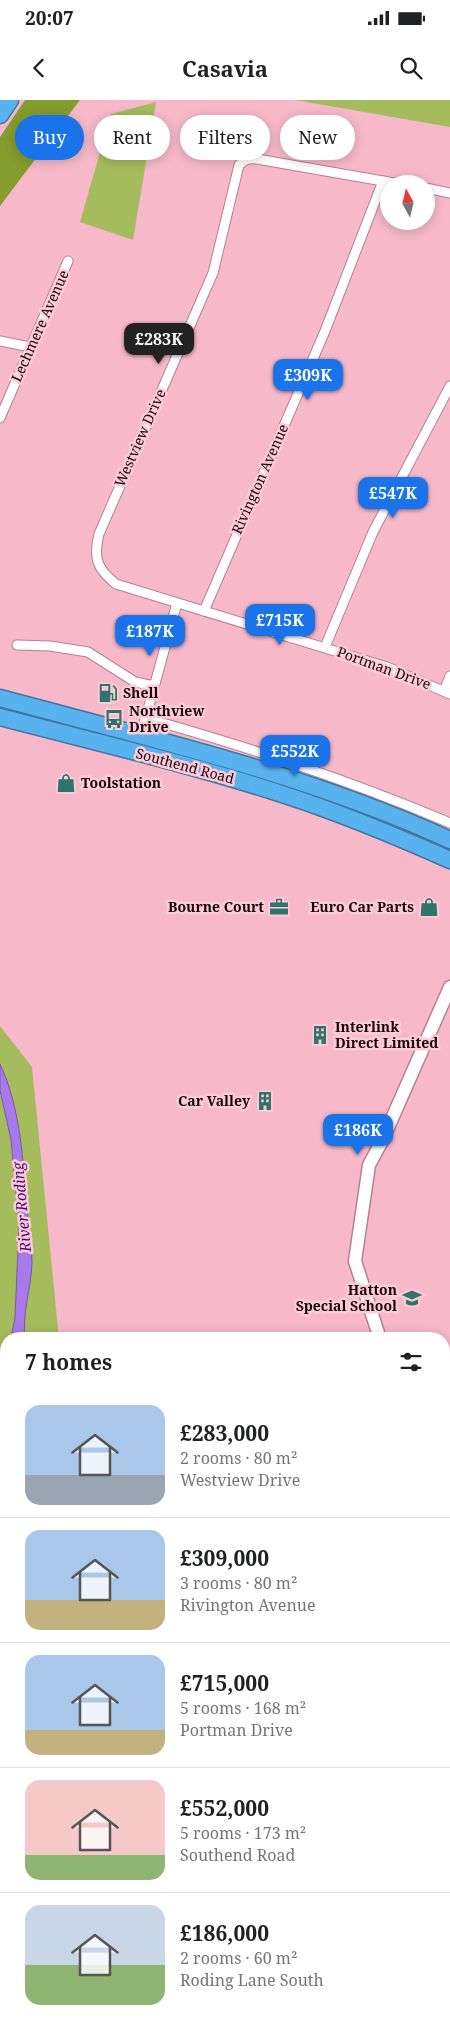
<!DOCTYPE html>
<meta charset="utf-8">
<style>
body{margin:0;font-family:"Noto Serif",serif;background:#f6f6f6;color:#202124;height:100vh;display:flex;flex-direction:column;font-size:19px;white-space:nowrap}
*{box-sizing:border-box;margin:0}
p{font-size:16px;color:#757577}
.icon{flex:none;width:28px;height:28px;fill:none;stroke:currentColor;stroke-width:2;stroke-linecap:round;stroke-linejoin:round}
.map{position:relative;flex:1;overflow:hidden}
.sheet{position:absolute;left:0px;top:1232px;width:450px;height:696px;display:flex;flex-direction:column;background:#fff;border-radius:20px 20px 0 0;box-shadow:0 2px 12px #0003}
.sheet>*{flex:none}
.guide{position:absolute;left:15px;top:15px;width:420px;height:45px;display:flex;gap:10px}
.needle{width:32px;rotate:352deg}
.tools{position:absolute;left:380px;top:75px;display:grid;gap:10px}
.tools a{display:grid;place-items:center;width:55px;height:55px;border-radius:50%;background:#fff;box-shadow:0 2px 12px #0003;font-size:25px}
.price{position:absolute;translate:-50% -42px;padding:0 11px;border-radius:10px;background:#1a73e8;color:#fff;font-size:16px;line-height:32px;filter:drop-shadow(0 1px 2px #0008)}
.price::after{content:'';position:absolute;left:50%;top:30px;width:15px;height:11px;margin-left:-8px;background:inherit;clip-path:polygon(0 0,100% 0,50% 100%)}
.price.on{background:#222;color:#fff}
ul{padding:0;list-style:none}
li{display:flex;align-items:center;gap:15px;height:125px;padding:0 25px}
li+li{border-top:1px solid #e0e0e0}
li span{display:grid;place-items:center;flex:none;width:140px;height:100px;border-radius:15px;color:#555}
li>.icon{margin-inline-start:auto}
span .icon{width:60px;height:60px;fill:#fffc;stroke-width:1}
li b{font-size:21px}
h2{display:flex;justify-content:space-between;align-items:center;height:60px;padding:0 25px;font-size:21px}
.tag{padding:0 18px;border-radius:22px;background:#fff;box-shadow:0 2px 12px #0003;font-size:18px;line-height:45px}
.tag.on{background:#1a73e8;color:#fff}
.status{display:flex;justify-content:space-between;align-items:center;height:35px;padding:0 25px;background:#fff;direction:ltr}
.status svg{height:14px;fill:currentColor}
header{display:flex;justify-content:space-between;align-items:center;height:65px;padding:0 25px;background:#fff;font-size:22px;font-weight:700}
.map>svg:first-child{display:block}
</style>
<div class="status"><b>20:07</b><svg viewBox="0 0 49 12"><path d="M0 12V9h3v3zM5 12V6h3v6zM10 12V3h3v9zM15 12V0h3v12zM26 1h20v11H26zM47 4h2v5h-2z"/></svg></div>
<header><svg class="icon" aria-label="back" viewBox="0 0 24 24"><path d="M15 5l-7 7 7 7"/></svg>Casavia<svg class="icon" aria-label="search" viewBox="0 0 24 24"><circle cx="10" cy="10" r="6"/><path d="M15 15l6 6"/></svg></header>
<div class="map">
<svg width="450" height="1928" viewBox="0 0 450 1928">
<rect width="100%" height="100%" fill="#f7b9ca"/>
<g fill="#a5bc5d">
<path d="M 295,0 L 450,0 L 450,27 Z"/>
<path d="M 156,2 L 133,140 L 80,122 L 111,14 Z"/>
<path d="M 0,926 L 32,967 L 59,1239 L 6,1239 L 6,1922 L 188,1923 L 186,1928 L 0,1928 Z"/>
<path d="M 444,1289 L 450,1289 L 450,1368 L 444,1354 Z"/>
<path d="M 450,1479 L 450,1512 L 444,1530 L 444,1486 Z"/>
</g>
<path fill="#859c2f" d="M 25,0 L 80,0 L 0,106 L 0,37 Z"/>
<path fill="#a779eb" stroke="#7c56a8" d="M 0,964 C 21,1009 23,1061 27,1110 C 29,1127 32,1146 32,1163 C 31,1189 22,1213 25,1239 L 11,1239 L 15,1217 L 19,1124 L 11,1040 L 0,990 Z"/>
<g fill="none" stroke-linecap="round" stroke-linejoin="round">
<path stroke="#7c56a8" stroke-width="3" d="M 175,1928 L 177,1922"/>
<g stroke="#b97f90" stroke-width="11">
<g id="street">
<path d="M 400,84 L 257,59 C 249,58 245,59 239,65 L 213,173 L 99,434 C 93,458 97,469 116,484 L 387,567 L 450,594"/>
<path d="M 426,88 L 450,93"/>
<path d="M 0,241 L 30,247"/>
<path d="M 0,318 L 68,161"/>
<path d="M 204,511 L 325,231 L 383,81"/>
<path d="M 17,545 L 50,546 L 88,552 L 135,582 L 154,586"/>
<path d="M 325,547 L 373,432 L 450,286"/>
<path d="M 444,591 L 450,576"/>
<path d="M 145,618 C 249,647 351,681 450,723"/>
<path d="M 141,635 L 177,503"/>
<path d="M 444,1463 L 450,1464"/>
<path d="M 444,1574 L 450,1533"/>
<path d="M 444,1631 L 444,1689"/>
<path d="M 444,1742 L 450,1750"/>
<path d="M 444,1853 L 450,1847"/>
<path d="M 365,1928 L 371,1922"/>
</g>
</g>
<g stroke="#b97f90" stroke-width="15">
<g id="secondary">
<path d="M 380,1239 L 355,1161 L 369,1065 L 383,1039 L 450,887"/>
<path d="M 198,1928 L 201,1922"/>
</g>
</g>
<g stroke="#42759f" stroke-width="19">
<g id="highway">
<path d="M 0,15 L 10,0"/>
<path d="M 0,598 C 152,639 306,674 450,740"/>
<path d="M 0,617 C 95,642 191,664 285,695 C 341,713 396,736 450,760"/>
</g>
</g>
<use href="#street" stroke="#fff" stroke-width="9"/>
<use href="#secondary" stroke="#fff" stroke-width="12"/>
<use href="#highway" stroke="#58b2ee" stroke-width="16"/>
</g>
<defs>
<g id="fuel-bare" transform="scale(1.5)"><path d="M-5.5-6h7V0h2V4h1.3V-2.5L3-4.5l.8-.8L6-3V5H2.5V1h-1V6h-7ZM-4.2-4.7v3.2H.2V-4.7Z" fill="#2f7468" stroke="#fdcad8" stroke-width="2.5" paint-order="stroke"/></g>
<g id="bus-bare" transform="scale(1.5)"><path d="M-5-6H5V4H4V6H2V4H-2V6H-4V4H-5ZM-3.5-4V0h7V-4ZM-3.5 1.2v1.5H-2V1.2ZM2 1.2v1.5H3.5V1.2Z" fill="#2f7468" stroke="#fdcad8" stroke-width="2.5" paint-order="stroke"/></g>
<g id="shop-bare" transform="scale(1.5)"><path d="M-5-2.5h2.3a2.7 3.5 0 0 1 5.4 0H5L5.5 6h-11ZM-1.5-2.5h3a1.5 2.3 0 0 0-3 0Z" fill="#2f7468" stroke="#fdcad8" stroke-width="2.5" paint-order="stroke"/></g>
<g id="office-bare" transform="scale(1.5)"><path d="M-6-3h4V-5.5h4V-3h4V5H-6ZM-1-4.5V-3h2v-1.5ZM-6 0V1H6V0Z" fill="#2f7468" stroke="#fdcad8" stroke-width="2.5" paint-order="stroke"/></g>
<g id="building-bare" transform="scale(1.5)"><path d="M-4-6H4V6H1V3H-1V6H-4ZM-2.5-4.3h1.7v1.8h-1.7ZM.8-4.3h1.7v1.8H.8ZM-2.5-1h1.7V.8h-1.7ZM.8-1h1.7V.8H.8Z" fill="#2f7468" stroke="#fdcad8" stroke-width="2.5" paint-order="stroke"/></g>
<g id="school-bare" transform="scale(1.5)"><path d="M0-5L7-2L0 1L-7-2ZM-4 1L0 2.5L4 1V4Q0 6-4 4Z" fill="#2f7468" stroke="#fdcad8" stroke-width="2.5" paint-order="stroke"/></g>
</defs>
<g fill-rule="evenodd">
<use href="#fuel-bare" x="108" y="593"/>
<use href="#bus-bare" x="114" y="619"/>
<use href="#shop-bare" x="66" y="683"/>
<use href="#office-bare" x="279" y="807"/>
<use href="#shop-bare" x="429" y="807"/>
<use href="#building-bare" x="320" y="935"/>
<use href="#building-bare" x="265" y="1001"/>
<use href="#school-bare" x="412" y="1198"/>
</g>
<g text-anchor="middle" stroke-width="5" stroke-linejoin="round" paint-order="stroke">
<g font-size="14" fill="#18050b" stroke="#fdcad8">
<text transform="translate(40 226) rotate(-66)" y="5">Lechmere Avenue</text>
<text transform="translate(140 338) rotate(-66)" y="5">Westview Drive</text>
<text transform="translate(260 379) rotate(-66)" y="5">Rivington Avenue</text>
<text transform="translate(384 568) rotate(20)" y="5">Portman Drive</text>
<text transform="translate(185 666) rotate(15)" y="5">Southend Road</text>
</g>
<g font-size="14" font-weight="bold" fill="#18050b" stroke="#fdcad8" text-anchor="start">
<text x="123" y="598">Shell</text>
<text x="129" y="616">Northview<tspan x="129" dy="16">Drive</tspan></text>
<text x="81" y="688">Toolstation</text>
<text x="264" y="812" text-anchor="end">Bourne Court</text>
<text x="414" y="812" text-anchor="end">Euro Car Parts</text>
<text x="335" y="932">Interlink<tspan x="335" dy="16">Direct Limited</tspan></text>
<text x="250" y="1006" text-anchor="end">Car Valley</text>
<text x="397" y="1195" text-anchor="end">Hatton<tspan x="397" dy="16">Special School</tspan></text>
</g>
<g font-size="15" font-style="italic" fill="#420974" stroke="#fdcad8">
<text transform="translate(22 1107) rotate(-95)" y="5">River Roding</text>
</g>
</g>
</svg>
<div class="tools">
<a><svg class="needle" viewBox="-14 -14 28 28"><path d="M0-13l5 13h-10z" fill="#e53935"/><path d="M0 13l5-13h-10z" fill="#757577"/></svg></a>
</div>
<b class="price on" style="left:159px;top:265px">£283K</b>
<b class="price" style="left:308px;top:301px">£309K</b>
<b class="price" style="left:393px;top:419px">£547K</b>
<b class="price" style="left:280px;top:546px">£715K</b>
<b class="price" style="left:150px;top:557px">£187K</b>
<b class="price" style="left:295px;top:677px">£552K</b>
<b class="price" style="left:358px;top:1056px">£186K</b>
<div class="guide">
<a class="tag on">Buy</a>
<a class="tag">Rent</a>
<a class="tag">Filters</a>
<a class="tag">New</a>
</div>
<section class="sheet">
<h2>7 homes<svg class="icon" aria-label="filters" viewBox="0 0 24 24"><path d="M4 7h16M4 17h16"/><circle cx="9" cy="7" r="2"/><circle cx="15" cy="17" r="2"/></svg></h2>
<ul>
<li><span style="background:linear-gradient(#a9c7e8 70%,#9aa5b1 0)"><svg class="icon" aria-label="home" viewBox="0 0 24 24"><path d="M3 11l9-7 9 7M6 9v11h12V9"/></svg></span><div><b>£283,000</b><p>2 rooms · 80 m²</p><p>Westview Drive</p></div></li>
<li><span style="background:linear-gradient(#a9c7e8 70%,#c2b280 0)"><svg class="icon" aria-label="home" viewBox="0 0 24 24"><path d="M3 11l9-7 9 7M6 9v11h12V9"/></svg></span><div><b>£309,000</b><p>3 rooms · 80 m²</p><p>Rivington Avenue</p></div></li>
<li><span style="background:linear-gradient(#a9c7e8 75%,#c2b280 0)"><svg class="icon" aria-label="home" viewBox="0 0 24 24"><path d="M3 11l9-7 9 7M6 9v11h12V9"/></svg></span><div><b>£715,000</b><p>5 rooms · 168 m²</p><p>Portman Drive</p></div></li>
<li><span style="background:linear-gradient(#f6c9c9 75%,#8fb573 0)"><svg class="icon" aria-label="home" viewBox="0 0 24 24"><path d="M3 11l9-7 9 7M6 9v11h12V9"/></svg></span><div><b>£552,000</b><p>5 rooms · 173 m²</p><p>Southend Road</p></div></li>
<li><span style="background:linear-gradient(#c9d6e8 60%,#8fb573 0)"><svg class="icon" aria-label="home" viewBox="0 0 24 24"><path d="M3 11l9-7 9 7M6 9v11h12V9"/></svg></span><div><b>£186,000</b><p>2 rooms · 60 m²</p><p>Roding Lane South</p></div></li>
</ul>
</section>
</div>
